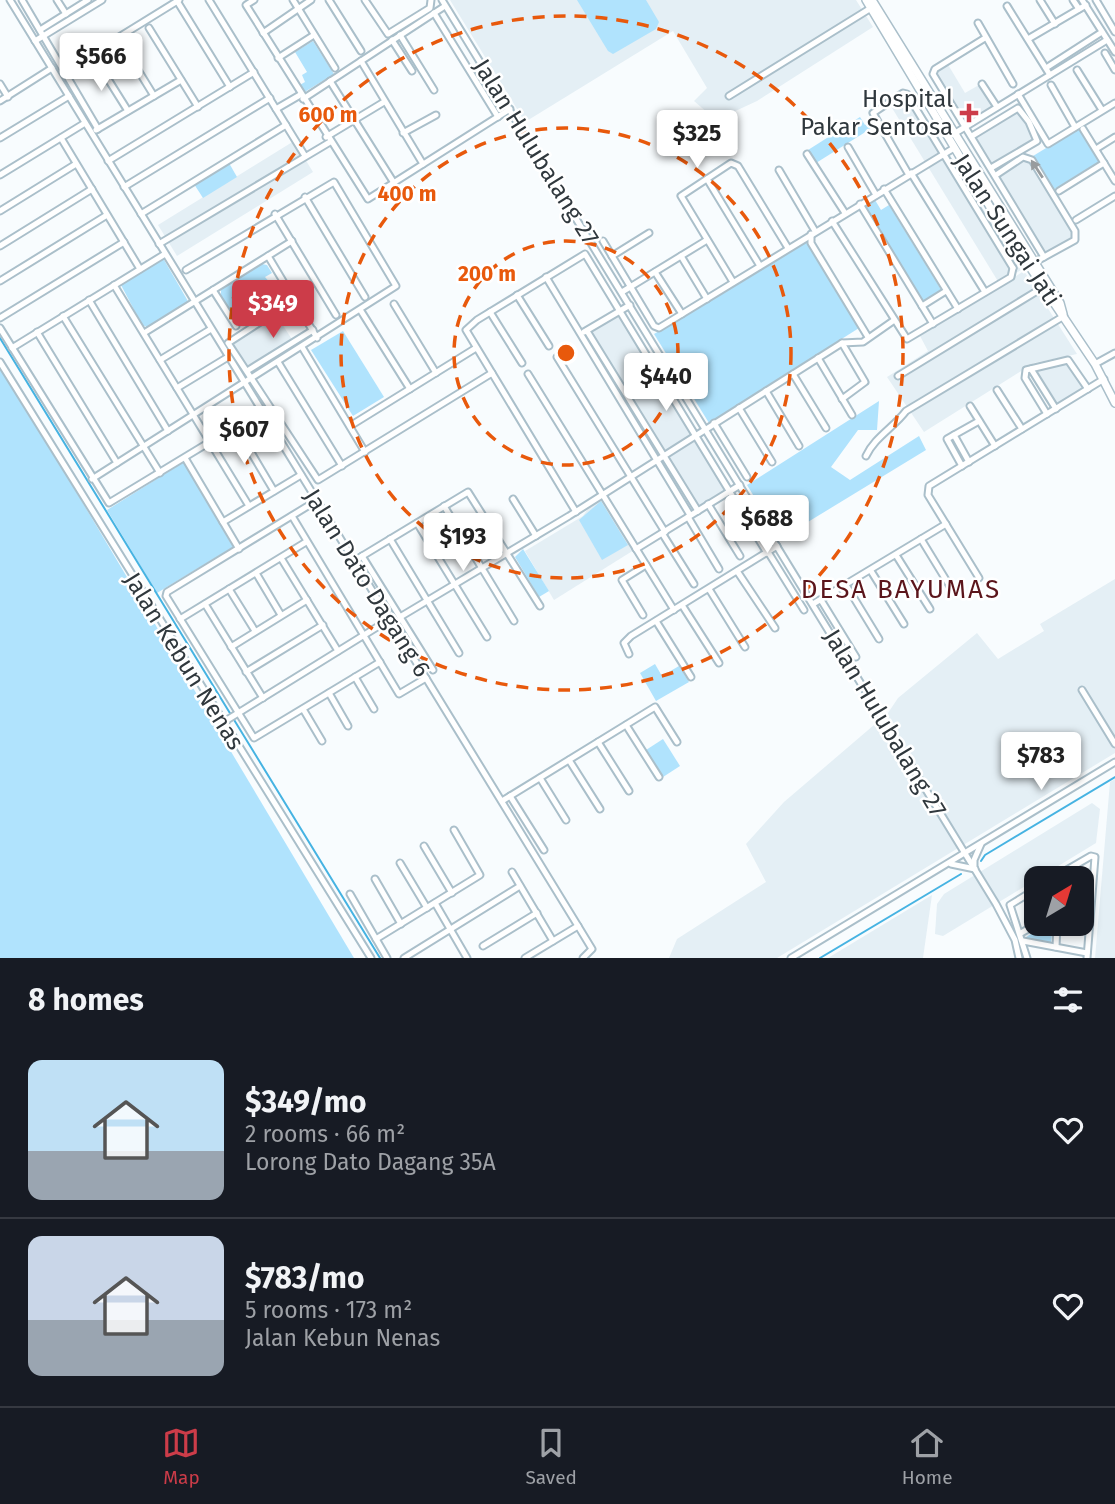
<!DOCTYPE html>
<meta charset="utf-8">
<style>
body{margin:0;font-family:"Fira Sans",sans-serif;background:#20242c;color:#f1f3f6;height:100vh;display:flex;flex-direction:column;font-size:26px;white-space:nowrap}
*{box-sizing:border-box;margin:0}
p{font-size:23px;color:#9ea1a6}
.icon{flex:none;width:38px;height:38px;fill:none;stroke:currentColor;stroke-width:2;stroke-linecap:round;stroke-linejoin:round}
.map{position:relative;height:958px;overflow:hidden}
.sheet{display:flex;flex-direction:column;background:#171b24;flex:1}
.sheet>*{flex:none}
.needle{width:46px;rotate:38deg}
.fabs{position:absolute;left:1024px;top:866px;display:grid;gap:14px}
.fabs a{display:grid;place-items:center;width:70px;height:70px;border-radius:14px;background:#171b24;box-shadow:0 4px 10px #0003;font-size:35px}
.price{position:absolute;translate:-50% -60px;padding:0 16px;border-radius:7px;background:#fff;color:#222;font-size:23px;line-height:46px;filter:drop-shadow(0 2px 4px #0008)}
.price::after{content:'';position:absolute;left:50%;top:42px;width:21px;height:16px;margin-left:-10px;background:inherit;clip-path:polygon(0 0,100% 0,50% 100%)}
.price.on{background:#cc3c49;color:#fff}
ul{padding:0;list-style:none}
li{display:flex;align-items:center;gap:21px;height:175px;padding:0 28px}
li+li{border-top:2px solid #363941}
li span{display:grid;place-items:center;flex:none;width:196px;height:140px;border-radius:14px;color:#555}
li>.icon{margin-inline-start:auto}
span .icon{width:84px;height:84px;fill:#fffc;stroke-width:1}
li b{font-size:30px}
h2{display:flex;justify-content:space-between;align-items:center;height:84px;padding:0 28px;font-size:30px}
.tabs{display:flex;justify-content:space-around;align-items:center;height:98px;border-top:2px solid #363941;background:#171b24;font-size:19px;color:#9ea1a6}
.tabs a{display:grid;justify-items:center;gap:4px}
.tabs .on{color:#cc3c49}
.map>svg:first-child{display:block}
</style>
<div class="map">
<svg width="1115" height="958" viewBox="0 0 1115 958">
<rect width="100%" height="100%" fill="#f8fcfe"/>
<g fill="#e4eff5">
<path d="M 450,0 L 856,0 L 873,27 L 757,101 L 716,120 L 694,101 L 707,88 L 673,31 L 525,122 Z"/>
<path d="M 947,63 L 965,93 L 979,85 L 995,107 L 966,124 L 934,74 Z"/>
<path d="M 910,91 L 1021,270 L 999,283 L 889,103 Z"/>
<path d="M 1018,110 L 1036,139 L 991,166 L 974,137 Z"/>
<path d="M 294,141 L 313,172 L 177,256 L 158,225 Z"/>
<path d="M 1023,159 L 1030,160 L 1073,232 L 1074,239 L 1045,255 L 998,176 Z"/>
<path d="M 1024,271 L 1077,354 L 1034,363 L 924,432 L 887,377 L 928,351 L 920,336 Z"/>
<path d="M 275,313 L 293,341 L 247,370 L 230,343 Z"/>
<path d="M 618,314 L 727,491 L 698,509 L 589,331 Z"/>
<path d="M 1067,361 L 1086,388 L 1056,407 L 1033,370 Z"/>
<path d="M 602,499 L 634,550 L 554,600 L 525,551 L 583,516 L 589,507 Z"/>
<path d="M 1115,579 L 1115,753 L 777,958 L 669,958 L 677,939 L 766,882 L 746,844 L 784,802 L 888,713 L 898,698 L 977,633 L 998,659 L 1044,631 L 1040,624 Z"/>
<path d="M 1115,779 L 1115,958 L 1095,958 L 1110,782 Z"/>
<path d="M 1092,803 L 1100,809 L 1096,843 L 943,936 L 935,934 L 937,904 L 944,894 Z"/>
<path d="M 932,895 L 923,958 L 828,958 Z"/>
</g>
<g fill="#b0e3fd">
<path d="M 577,0 L 646,0 L 659,22 L 656,29 L 613,54 L 608,51 Z"/>
<path d="M 313,41 L 334,74 L 303,93 L 298,86 L 305,82 L 302,75 L 307,72 L 295,52 Z"/>
<path d="M 860,117 L 865,125 L 872,121 L 875,126 L 816,163 L 808,150 Z"/>
<path d="M 1079,128 L 1100,161 L 1053,190 L 1033,156 Z"/>
<path d="M 229,163 L 237,177 L 203,198 L 194,184 Z"/>
<path d="M 875,200 L 881,210 L 889,205 L 942,291 L 924,302 L 865,206 Z"/>
<path d="M 807,241 L 859,328 L 709,423 L 654,334 Z"/>
<path d="M 163,258 L 189,303 L 147,327 L 142,325 L 121,285 Z"/>
<path d="M 262,264 L 267,265 L 272,273 L 265,277 L 272,285 L 276,281 L 285,295 L 279,299 L 282,304 L 257,320 L 249,307 L 233,317 L 221,297 L 221,289 Z"/>
<path d="M 343,331 L 384,397 L 353,416 L 311,350 Z"/>
<path d="M 0,364 L 354,958 L 0,958 Z"/>
<path d="M 879,401 L 877,430 L 858,430 L 831,467 L 850,480 L 919,436 L 926,450 L 780,539 L 747,485 Z"/>
<path d="M 184,462 L 233,547 L 157,593 L 107,510 Z"/>
<path d="M 601,501 L 628,545 L 602,560 L 579,520 Z"/>
<path d="M 523,549 L 549,591 L 539,597 L 515,557 Z"/>
<path d="M 655,664 L 662,676 L 679,666 L 689,682 L 656,701 L 640,673 Z"/>
<path d="M 663,739 L 680,766 L 663,777 L 646,750 Z"/>
<path d="M 1048,924 L 1053,924 L 1051,943 L 1026,940 L 1026,937 Z"/>
</g>
<g fill="none" stroke-linecap="round" stroke-linejoin="round">
<g stroke="#46b3e2" stroke-width="2">
<path d="M 0,338 L 380,958"/>
<path d="M 981,861 L 985,855 L 1115,777"/>
<path d="M 820,958 L 961,874"/>
</g>
<g stroke="#aabfca" stroke-width="9">
<g id="minor">
<path d="M 10,0 L 578,926 L 592,949 L 583,958"/>
<path d="M 22,0 L 98,129"/>
<path d="M 57,0 L 66,14"/>
<path d="M 209,0 L 305,156"/>
<path d="M 254,0 L 246,5 L 368,199 L 510,109"/>
<path d="M 293,0 L 335,68"/>
<path d="M 329,0 L 361,51"/>
<path d="M 365,0 L 388,34 L 430,8 L 431,0"/>
<path d="M 442,0 L 996,904 L 1015,940 L 1019,958"/>
<path d="M 1040,0 L 1055,24"/>
<path d="M 1073,0 L 1079,9"/>
<path d="M 1082,0 L 1115,52"/>
<path d="M 1096,0 L 1115,32"/>
<path d="M 177,1 L 230,87"/>
<path d="M 1007,6 L 1050,75"/>
<path d="M 434,13 L 498,117"/>
<path d="M 978,23 L 1013,84"/>
<path d="M 149,28 L 198,107"/>
<path d="M 40,30 L 88,0"/>
<path d="M 263,33 L 311,0"/>
<path d="M 400,35 L 434,90"/>
<path d="M 985,38 L 935,69 L 933,74 L 1044,257"/>
<path d="M 1028,39 L 1086,5"/>
<path d="M 392,40 L 412,71"/>
<path d="M 35,41 L 102,0"/>
<path d="M 122,44 L 154,96"/>
<path d="M 1105,53 L 1115,70"/>
<path d="M 278,58 L 314,35"/>
<path d="M 96,60 L 128,111"/>
<path d="M 361,61 L 423,164"/>
<path d="M 1046,68 L 1102,32"/>
<path d="M 1077,70 L 1102,110"/>
<path d="M 64,71 L 179,0"/>
<path d="M 330,81 L 394,183"/>
<path d="M 0,84 L 8,97"/>
<path d="M 982,84 L 997,107"/>
<path d="M 1051,85 L 1075,127"/>
<path d="M 1018,94 L 1048,144 L 1115,103"/>
<path d="M 729,96 L 871,8"/>
<path d="M 303,99 L 445,6"/>
<path d="M 0,101 L 52,68"/>
<path d="M 276,109 L 300,95"/>
<path d="M 1083,129 L 1115,181"/>
<path d="M 96,130 L 181,80"/>
<path d="M 957,132 L 1107,40"/>
<path d="M 403,133 L 436,115"/>
<path d="M 972,136 L 1018,108 L 1029,122 L 1037,141 L 991,168"/>
<path d="M 326,137 L 384,102"/>
<path d="M 0,138 L 69,96"/>
<path d="M 61,138 L 140,269"/>
<path d="M 848,147 L 876,195"/>
<path d="M 1096,149 L 1115,137"/>
<path d="M 807,154 L 845,213"/>
<path d="M 108,161 L 254,72"/>
<path d="M 779,170 L 815,231"/>
<path d="M 911,173 L 985,292"/>
<path d="M 0,175 L 85,123"/>
<path d="M 909,175 L 873,113 L 903,93 L 907,94 L 1013,268"/>
<path d="M 996,175 L 1023,157 L 1032,160 L 1075,231 L 1075,240 L 1035,262"/>
<path d="M 707,179 L 760,266"/>
<path d="M 124,187 L 270,98"/>
<path d="M 884,189 L 958,309"/>
<path d="M 1059,191 L 1104,163"/>
<path d="M 305,197 L 365,297"/>
<path d="M 860,204 L 933,324"/>
<path d="M 0,211 L 76,164"/>
<path d="M 141,214 L 286,125"/>
<path d="M 275,214 L 336,315"/>
<path d="M 1076,220 L 1115,196"/>
<path d="M 832,221 L 907,339 L 1011,277 L 1013,268"/>
<path d="M 811,234 L 811,243 L 868,337"/>
<path d="M 603,241 L 654,326 L 659,328 L 954,148"/>
<path d="M 159,244 L 330,142"/>
<path d="M 0,246 L 92,189"/>
<path d="M 268,256 L 317,338"/>
<path d="M 612,256 L 649,233"/>
<path d="M 681,256 L 707,299"/>
<path d="M 655,272 L 682,314"/>
<path d="M 546,277 L 690,515"/>
<path d="M 0,281 L 107,215"/>
<path d="M 733,282 L 681,196 L 731,163 L 738,166 L 788,248"/>
<path d="M 114,285 L 249,506"/>
<path d="M 213,290 L 236,326"/>
<path d="M 622,292 L 707,240"/>
<path d="M 517,295 L 549,346"/>
<path d="M 89,300 L 168,431"/>
<path d="M 294,300 L 228,343 L 318,480 L 492,373"/>
<path d="M 394,304 L 436,373"/>
<path d="M 922,306 L 946,291"/>
<path d="M 361,311 L 410,389"/>
<path d="M 490,312 L 522,363"/>
<path d="M 63,316 L 160,473"/>
<path d="M 0,318 L 124,242"/>
<path d="M 0,328 L 109,503 L 261,411"/>
<path d="M 587,331 L 698,511"/>
<path d="M 37,332 L 117,463"/>
<path d="M 584,332 L 630,305"/>
<path d="M 144,333 L 292,241"/>
<path d="M 842,343 L 865,382 L 842,399"/>
<path d="M 302,347 L 365,452"/>
<path d="M 12,348 L 165,254"/>
<path d="M 557,357 L 665,532"/>
<path d="M 818,358 L 852,415"/>
<path d="M 160,360 L 211,329"/>
<path d="M 0,362 L 371,958"/>
<path d="M 278,362 L 342,466"/>
<path d="M 1095,364 L 1115,353"/>
<path d="M 1031,369 L 1056,409"/>
<path d="M 247,371 L 313,330"/>
<path d="M 528,374 L 674,610"/>
<path d="M 793,374 L 826,428"/>
<path d="M 898,376 L 1042,288"/>
<path d="M 177,388 L 228,357"/>
<path d="M 997,390 L 1022,429"/>
<path d="M 766,391 L 799,446"/>
<path d="M 970,406 L 995,446"/>
<path d="M 739,408 L 772,462"/>
<path d="M 1047,414 L 1025,378 L 1026,370 L 1068,360 L 1088,389"/>
<path d="M 714,423 L 747,477"/>
<path d="M 350,426 L 476,348"/>
<path d="M 236,427 L 274,491"/>
<path d="M 954,435 L 979,421"/>
<path d="M 866,456 C 874,438 894,427 906,411 L 1064,316"/>
<path d="M 185,458 L 239,549"/>
<path d="M 962,466 L 947,439 L 954,435 L 969,462"/>
<path d="M 92,479 L 396,286 L 334,182 L 186,270"/>
<path d="M 513,499 L 536,536"/>
<path d="M 316,501 L 167,592 L 166,596 L 254,738 L 380,662"/>
<path d="M 708,504 L 740,556"/>
<path d="M 444,506 L 514,621"/>
<path d="M 576,512 L 466,330 L 477,320 L 585,254 L 767,553"/>
<path d="M 292,516 L 399,694 L 426,678"/>
<path d="M 688,517 L 719,569"/>
<path d="M 223,522 L 301,475"/>
<path d="M 417,523 L 487,637"/>
<path d="M 662,533 L 694,584"/>
<path d="M 390,539 L 459,653"/>
<path d="M 921,539 L 954,593"/>
<path d="M 636,549 L 740,485"/>
<path d="M 768,552 L 804,610"/>
<path d="M 896,555 L 930,609"/>
<path d="M 362,556 L 433,670"/>
<path d="M 281,558 L 338,651"/>
<path d="M 354,561 L 468,492 L 540,606"/>
<path d="M 737,571 L 775,628"/>
<path d="M 871,571 L 904,624"/>
<path d="M 256,573 L 281,615"/>
<path d="M 979,578 L 928,495 L 929,486 L 1104,379"/>
<path d="M 846,585 L 879,639"/>
<path d="M 229,589 L 255,631"/>
<path d="M 709,589 L 745,647"/>
<path d="M 821,600 L 856,657"/>
<path d="M 205,604 L 263,698"/>
<path d="M 813,604 L 946,524"/>
<path d="M 682,605 L 719,663"/>
<path d="M 643,615 L 622,580 L 646,565"/>
<path d="M 400,617 L 569,516 L 842,343 L 863,342 L 893,321"/>
<path d="M 180,619 L 306,542"/>
<path d="M 656,621 L 691,677"/>
<path d="M 231,647 L 307,600"/>
<path d="M 629,654 L 624,643 L 631,636 L 777,546"/>
<path d="M 246,672 L 323,625"/>
<path d="M 355,677 L 374,709"/>
<path d="M 1082,690 L 1115,744"/>
<path d="M 329,693 L 348,726"/>
<path d="M 303,709 L 322,741"/>
<path d="M 222,723 L 390,619"/>
<path d="M 626,725 L 659,777"/>
<path d="M 598,742 L 629,791"/>
<path d="M 569,760 L 600,809"/>
<path d="M 540,778 L 566,820"/>
<path d="M 510,796 L 544,850"/>
<path d="M 502,801 L 655,707 L 677,742"/>
<path d="M 424,846 L 452,893"/>
<path d="M 400,863 L 427,908"/>
<path d="M 951,864 L 975,869"/>
<path d="M 974,868 L 974,860 L 981,844"/>
<path d="M 512,872 L 553,941"/>
<path d="M 1053,878 L 1091,856 L 1095,857 L 1087,958"/>
<path d="M 375,879 L 401,924"/>
<path d="M 350,894 L 387,958"/>
<path d="M 435,903 L 467,958"/>
<path d="M 1021,933 L 1037,924"/>
<path d="M 376,939 L 480,875 L 454,830"/>
<path d="M 1023,941 L 1087,953"/>
<path d="M 483,946 L 537,913"/>
<path d="M 1056,947 L 1057,924"/>
<path d="M 404,958 L 520,886"/>
<path d="M 525,958 L 578,926"/>
<path d="M 791,958 L 1115,762"/>
<path d="M 1027,958 L 1010,905 L 1036,889"/>
</g>
</g>
<g stroke="#aabfca" stroke-width="10">
<g id="major">
<path d="M 866,0 L 993,212 L 1095,364 L 1115,403"/>
<path d="M 872,0 L 1060,303 L 1063,314"/>
</g>
</g>
<use href="#minor" stroke="#fff" stroke-width="5"/>
<use href="#major" stroke="#fff" stroke-width="7"/>
</g>
<defs><path id="oneway-solid" d="M-6-.8H1V-3.2L6.5 0L1 3.2V.8H-6Z" transform="scale(1.75)"/></defs>
<use fill="#989c9e" href="#oneway-solid" transform="translate(1037 169) rotate(-123)"/>
<g fill="none" stroke="#e8590c" stroke-width="3.5" stroke-dasharray="12 9">
<circle cx="566" cy="353" r="112"/>
<circle cx="566" cy="353" r="225"/>
<circle cx="566" cy="353" r="337"/>
</g>
<path fill="#cc3c49" stroke="#fff" stroke-width="2.5" d="M965.5 102.5h7v7h7v7h-7v7h-7v-7h-7v-7h7z"/>
<g text-anchor="middle" stroke-width="5" stroke-linejoin="round" paint-order="stroke">
<g font-size="24" fill="#30383d" stroke="#fff" text-anchor="end">
<text x="953" y="107">Hospital<tspan x="953" dy="28">Pakar Sentosa</tspan></text>
</g>
<g font-size="24" fill="#30383d" stroke="#fff">
<text transform="translate(536 152) rotate(58)" y="8">Jalan Hulubalang 27</text>
<text transform="translate(1007 230) rotate(57)" y="8">Jalan Sungai Jati</text>
<text transform="translate(367 583) rotate(58)" y="8">Jalan Dato Dagang 6</text>
<text transform="translate(184 661) rotate(58)" y="8">Jalan Kebun Nenas</text>
<text transform="translate(885 723) rotate(59)" y="8">Jalan Hulubalang 27</text>
</g>
<g font-size="26" letter-spacing="2" fill="#5b151b" stroke="#fff">
<text x="901" y="598">DESA BAYUMAS</text>
</g>
</g>
<circle cx="566" cy="353" r="10" fill="#e8590c" stroke="#fff" stroke-width="3.5"/>
<g font-size="21" text-anchor="middle" font-weight="bold" fill="#e8590c" stroke="#fff" stroke-width="5" stroke-linejoin="round" paint-order="stroke">
<text x="328" y="122">600 m</text>
<text x="407" y="201">400 m</text>
<text x="487" y="281">200 m</text>
</g>
</svg>
<div class="fabs">
<a><svg class="needle" viewBox="-14 -14 28 28"><path d="M0-13l5 13h-10z" fill="#e53935"/><path d="M0 13l5-13h-10z" fill="#9ea1a6"/></svg></a>
</div>
<b class="price" style="left:101px;top:93px">$566</b>
<b class="price" style="left:697px;top:170px">$325</b>
<b class="price on" style="left:273px;top:340px">$349</b>
<b class="price" style="left:666px;top:413px">$440</b>
<b class="price" style="left:244px;top:466px">$607</b>
<b class="price" style="left:767px;top:555px">$688</b>
<b class="price" style="left:463px;top:573px">$193</b>
<b class="price" style="left:1041px;top:792px">$783</b>
</div>
<section class="sheet">
<h2>8 homes<svg class="icon" aria-label="filters" viewBox="0 0 24 24"><path d="M4 7h16M4 17h16"/><circle cx="9" cy="7" r="2"/><circle cx="15" cy="17" r="2"/></svg></h2>
<ul>
<li><span style="background:linear-gradient(#bfe0f5 65%,#9aa5b1 0)"><svg class="icon" aria-label="home" viewBox="0 0 24 24"><path d="M3 11l9-7 9 7M6 9v11h12V9"/></svg></span><div><b>$349/mo</b><p>2 rooms · 66 m²</p><p>Lorong Dato Dagang 35A</p></div><svg class="icon" aria-label="heart" viewBox="0 0 24 24"><path d="M12 20l-8-8c-3-5 5-10 8-4 3-6 11-1 8 4z"/></svg></li>
<li><span style="background:linear-gradient(#c9d6e8 60%,#9aa5b1 0)"><svg class="icon" aria-label="home" viewBox="0 0 24 24"><path d="M3 11l9-7 9 7M6 9v11h12V9"/></svg></span><div><b>$783/mo</b><p>5 rooms · 173 m²</p><p>Jalan Kebun Nenas</p></div><svg class="icon" aria-label="heart" viewBox="0 0 24 24"><path d="M12 20l-8-8c-3-5 5-10 8-4 3-6 11-1 8 4z"/></svg></li>
</ul>
</section>
<nav class="tabs">
<a class="on"><svg class="icon" aria-label="map" viewBox="0 0 24 24"><path d="M3 6l6-2 6 2 6-2v14l-6 2-6-2-6 2zM9 4v14M15 6v14"/></svg>Map</a>
<a><svg class="icon" aria-label="saved" viewBox="0 0 24 24"><path d="M7 4h10v16l-5-4-5 4z"/></svg>Saved</a>
<a><svg class="icon" aria-label="home" viewBox="0 0 24 24"><path d="M3 11l9-7 9 7M6 9v11h12V9"/></svg>Home</a>
</nav>
